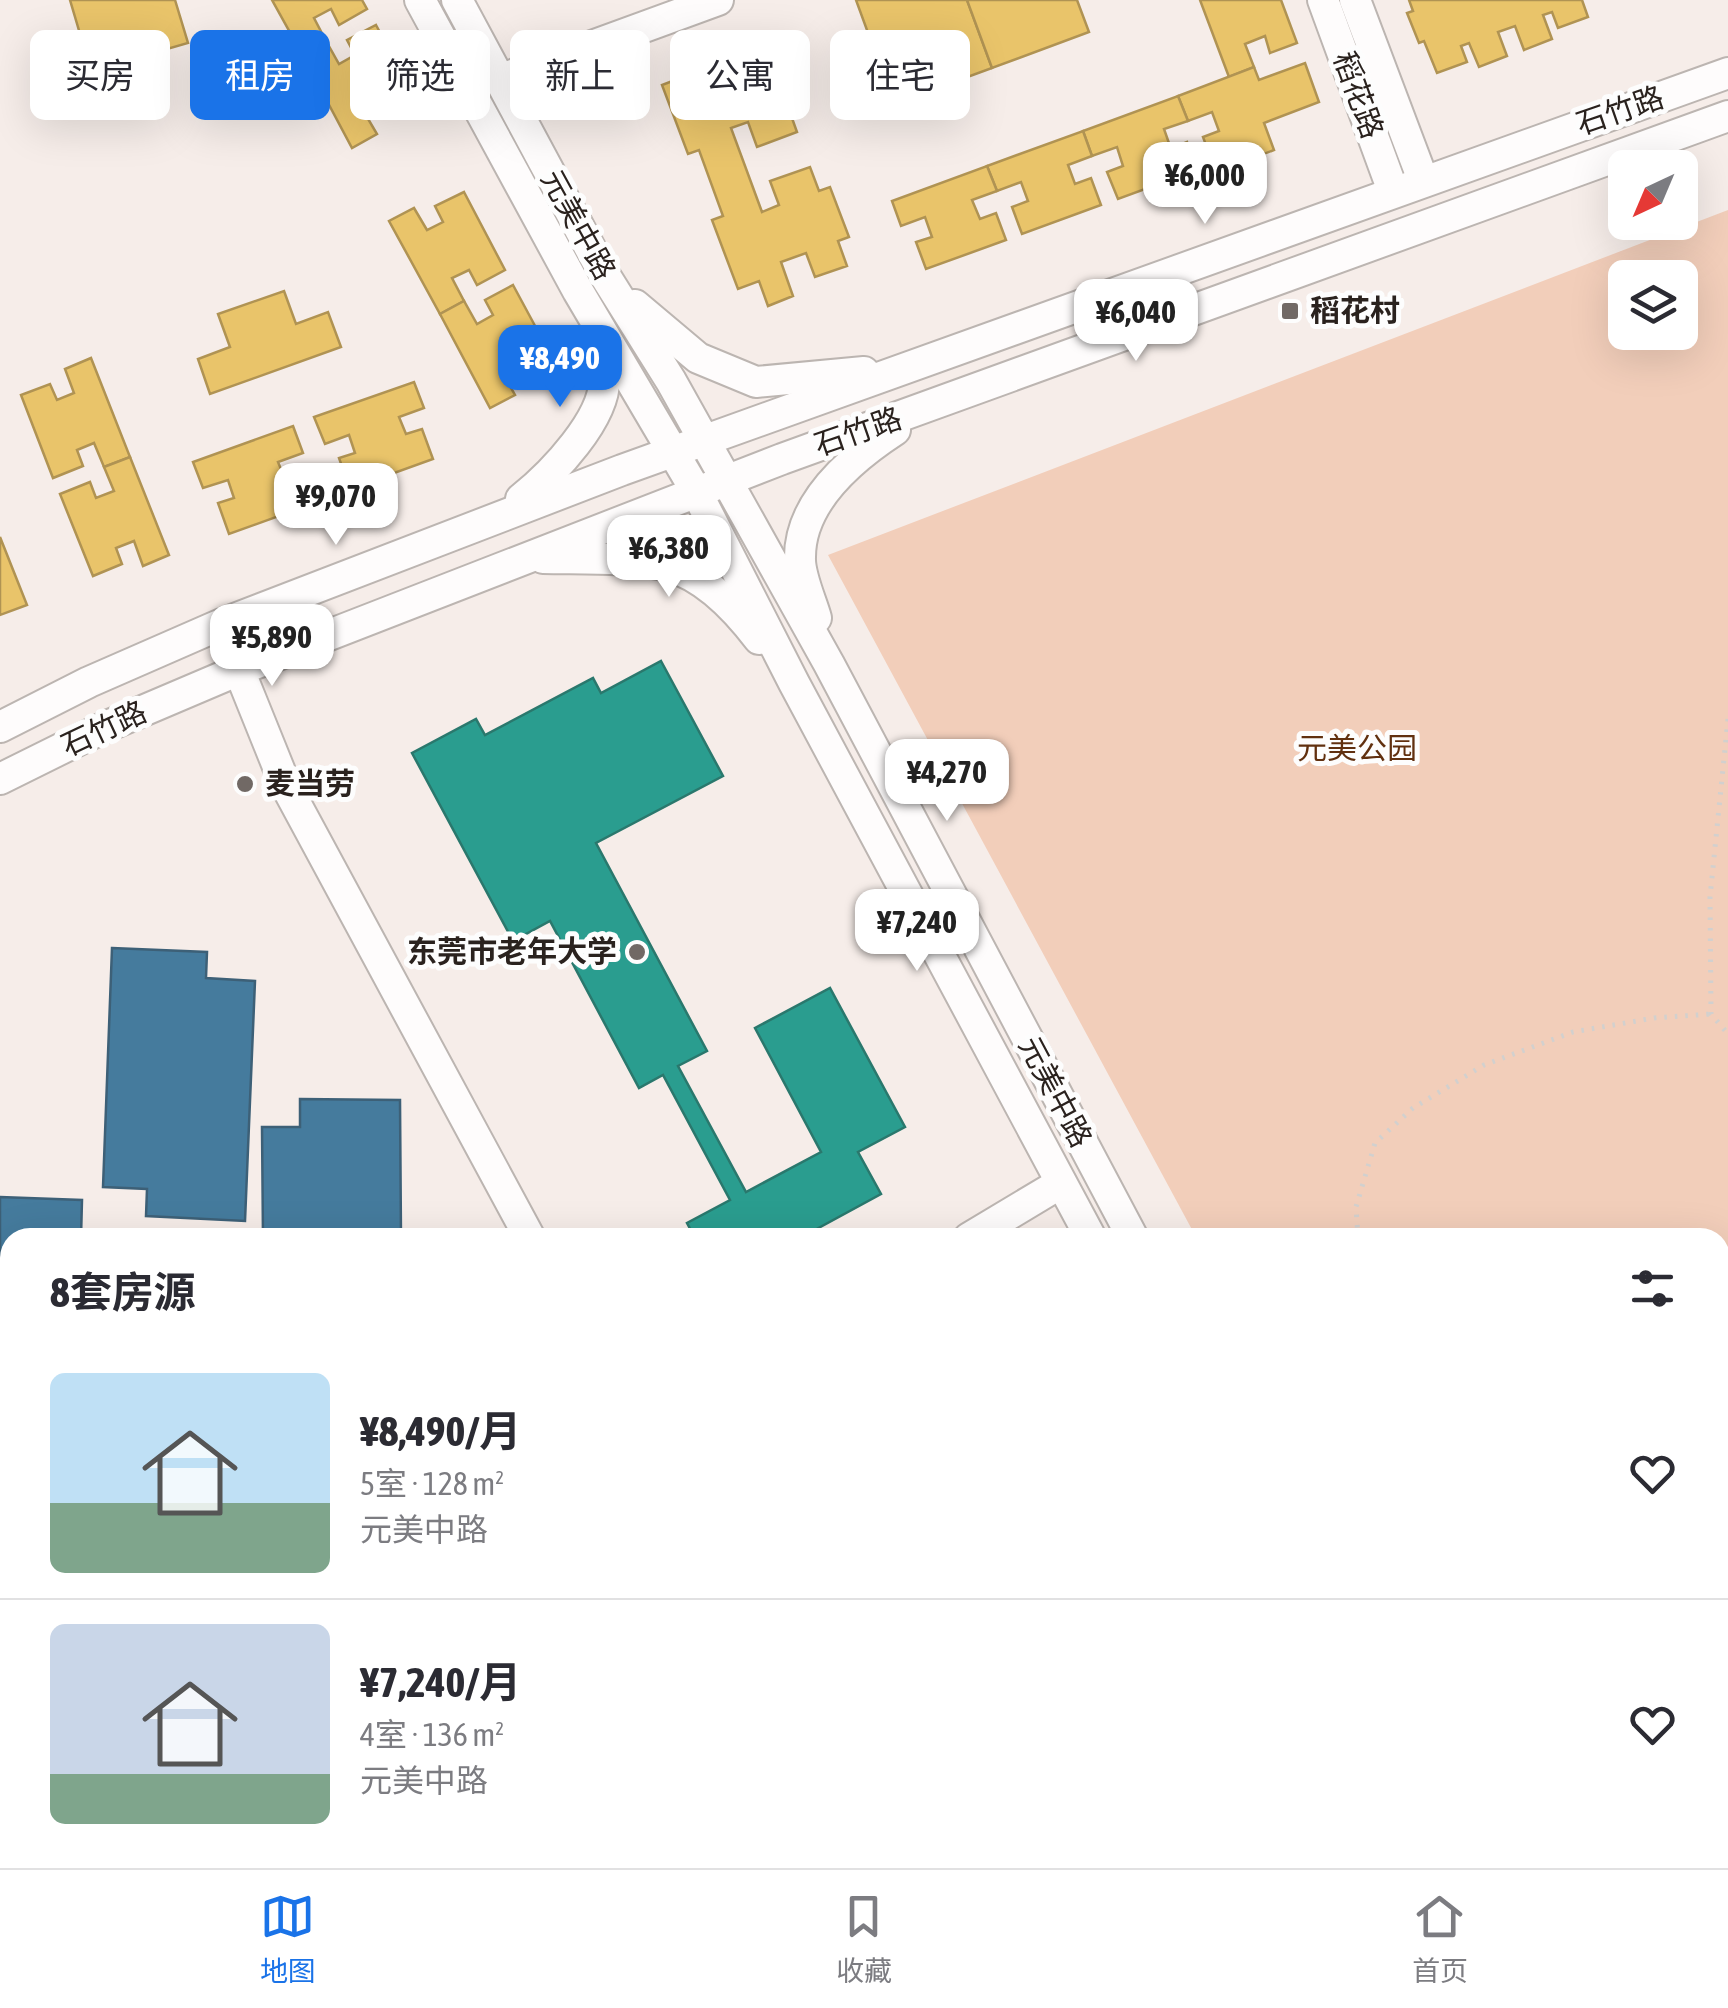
<!DOCTYPE html>
<html lang="zh">
<meta charset="utf-8">
<style>
body{margin:0;font-family:"Asap Condensed","Noto Sans SC",sans-serif;background:#f7f7f7;color:#2b2b33;height:100vh;display:flex;flex-direction:column;font-size:38px;white-space:nowrap}
*{box-sizing:border-box;margin:0}
p{font-size:32px;color:#7c7c81}
.icon{flex:none;width:55px;height:55px;fill:none;stroke:currentColor;stroke-width:2;stroke-linecap:round;stroke-linejoin:round}
.map{position:relative;flex:1;overflow:hidden}
.panel{position:absolute;left:0px;top:1228px;width:1730px;height:642px;display:flex;flex-direction:column;background:#fff;border-radius:30px 30px 0 0;box-shadow:0 10px 40px #0002}
.panel>*{flex:none}
.top-card{position:absolute;left:30px;top:30px;width:1000px;height:90px;display:flex;gap:20px}
.needle{width:65px;rotate:224deg}
.tools{position:absolute;left:1608px;top:150px;display:grid;gap:20px}
.tools a{display:grid;place-items:center;width:90px;height:90px;border-radius:15px;background:#fff;box-shadow:0 10px 40px #0002;font-size:50px}
.price{position:absolute;translate:-50% -85px;padding:0 22px;border-radius:20px;background:#fff;color:#222;font-size:32px;line-height:65px;filter:drop-shadow(0 2px 5px #0008)}
.price::after{content:'';position:absolute;left:50%;top:60px;width:30px;height:22px;margin-left:-15px;background:inherit;clip-path:polygon(0 0,100% 0,50% 100%)}
.price.current{background:#1a73e8;color:#fff}
ul{padding:0;list-style:none}
li{display:flex;align-items:center;gap:30px;height:250px;padding:0 50px}
li+li{border-top:2px solid #e1e1e2}
li span{display:grid;place-items:center;flex:none;width:280px;height:200px;border-radius:15px;color:#555}
li>.icon{margin-inline-start:auto}
span .icon{width:120px;height:120px;fill:#fffc;stroke-width:1}
li b{font-size:42px}
h2{display:flex;justify-content:space-between;align-items:center;height:120px;padding:0 50px;font-size:42px}
.pill{padding:0 35px;border-radius:15px;background:#fff;box-shadow:0 10px 40px #0002;font-size:35px;line-height:90px}
.pill.current{background:#1a73e8;color:#fff}
.dock{display:flex;justify-content:space-around;align-items:center;height:140px;border-top:2px solid #e1e1e2;background:#fff;font-size:28px;color:#7c7c81}
.dock a{display:grid;justify-items:center;gap:5px}
.dock .current{color:#1a73e8}
.map>svg:first-child{display:block}
</style>
<div class="map">
<svg width="1728" height="1868" viewBox="0 0 1728 1868">
<rect width="100%" height="100%" fill="#f6ede9"/>
<g fill="#f2ceba" fill-rule="evenodd">
<path d="M 1728,210 L 1728,1868 L 1537,1868 L 1532,1860 L 1720,1860 L 1720,1238 L 1196,1237 L 828,555 ZM 1625,278 L 1680,278 L 1680,332 L 1625,332 Z"/>
<path d="M 10,1486 L 10,1860 L 1369,1860 L 1373,1868 L 0,1868 L 0,1489 Z"/>
</g>
<path fill="#73b7d3" d="M 10,1607 L 10,1860 L 623,1860 L 617,1864 L 620,1868 L 0,1868 L 0,1609 Z"/>
<g fill="#e9c46a" stroke="#b09353" stroke-width="2.5">
<path d="M 70,0 L 175,0 L 188,43 L 91,71 Z"/>
<path d="M 272,0 L 362,0 L 367,9 L 339,25 L 331,9 L 314,18 L 326,41 L 302,54 Z"/>
<path d="M 856,0 L 967,0 L 992,68 L 894,104 Z"/>
<path d="M 967,0 L 1077,0 L 1089,32 L 992,68 Z"/>
<path d="M 1200,0 L 1281,0 L 1297,43 L 1270,53 L 1265,36 L 1245,44 L 1254,67 L 1229,77 Z"/>
<path d="M 1409,0 L 1582,0 L 1588,17 L 1558,28 L 1552,12 L 1543,15 L 1552,39 L 1524,50 L 1515,26 L 1498,32 L 1507,56 L 1479,67 L 1469,43 L 1461,46 L 1467,62 L 1437,73 L 1424,41 L 1419,43 L 1407,13 L 1413,11 Z"/>
<path d="M 376,25 L 418,103 L 389,118 L 381,103 L 364,112 L 377,134 L 352,148 L 302,54 L 326,41 L 339,64 L 355,55 L 347,40 Z"/>
<path d="M 761,33 L 770,57 L 781,53 L 800,103 L 788,107 L 797,132 L 757,147 L 748,122 L 731,128 L 762,212 L 779,205 L 770,181 L 810,167 L 819,191 L 830,187 L 849,237 L 838,241 L 847,266 L 815,277 L 806,253 L 781,262 L 793,296 L 768,306 L 759,281 L 738,289 L 712,220 L 723,216 L 699,150 L 688,154 L 662,85 L 683,77 L 675,53 L 700,44 L 713,78 L 738,68 L 729,45 Z"/>
<path d="M 1305,63 L 1319,102 L 1264,123 L 1274,150 L 1256,157 L 1253,149 L 1213,164 L 1203,137 L 1219,131 L 1212,112 L 1188,121 L 1178,96 L 1254,67 L 1259,80 Z"/>
<path d="M 1178,96 L 1188,121 L 1164,129 L 1171,149 L 1187,142 L 1197,170 L 1118,199 L 1107,172 L 1123,166 L 1117,147 L 1092,156 L 1083,131 Z"/>
<path d="M 1083,131 L 1092,156 L 1068,165 L 1075,184 L 1091,178 L 1101,205 L 1022,234 L 1012,207 L 1028,201 L 1021,182 L 997,191 L 987,166 Z"/>
<path d="M 987,166 L 997,191 L 972,200 L 980,219 L 996,213 L 1006,240 L 926,269 L 916,242 L 932,237 L 925,217 L 901,226 L 892,201 Z"/>
<path d="M 464,192 L 505,270 L 477,285 L 469,270 L 452,278 L 464,301 L 440,314 L 389,221 L 414,208 L 427,230 L 443,222 L 435,206 Z"/>
<path d="M 513,285 L 555,363 L 527,378 L 518,363 L 502,372 L 515,395 L 490,408 L 440,314 L 464,301 L 477,324 L 493,315 L 485,300 Z"/>
<path d="M 284,291 L 296,324 L 328,312 L 341,347 L 210,394 L 198,359 L 230,347 L 218,314 Z"/>
<path d="M 91,358 L 130,457 L 104,467 L 94,443 L 77,450 L 83,466 L 53,478 L 21,395 L 50,384 L 57,400 L 74,393 L 65,369 Z"/>
<path d="M 414,382 L 424,408 L 399,417 L 406,434 L 422,429 L 433,459 L 350,489 L 339,458 L 355,453 L 349,435 L 325,444 L 314,417 Z"/>
<path d="M 293,426 L 303,453 L 278,462 L 285,479 L 301,474 L 312,504 L 229,534 L 218,503 L 234,498 L 228,480 L 203,488 L 193,462 Z"/>
<path d="M 130,457 L 169,555 L 143,566 L 134,541 L 116,548 L 122,564 L 93,576 L 60,494 L 90,482 L 96,498 L 114,491 L 104,467 Z"/>
<path d="M 0,537 L 27,605 L 0,615 Z"/>
</g>
<path fill="#6d597a" stroke="#59485e" stroke-width="2.5" d="M 954,1860 L 1131,1860 L 1136,1868 L 959,1868 Z"/>
<path fill="#2a9d8f" stroke="#2a786d" stroke-width="2.5" d="M 661,661 L 723,776 L 596,843 L 707,1051 L 678,1066 L 746,1192 L 821,1152 L 755,1028 L 830,988 L 905,1127 L 858,1152 L 881,1194 L 800,1238 L 695,1238 L 687,1223 L 730,1200 L 663,1075 L 639,1088 L 550,921 L 513,941 L 412,753 L 476,719 L 485,735 L 593,678 L 601,693 Z"/>
<g fill="#457b9d" stroke="#3d6077" stroke-width="2.5">
<path d="M 112,948 L 207,952 L 206,978 L 255,981 L 245,1221 L 146,1216 L 147,1189 L 103,1187 Z"/>
<path d="M 300,1099 L 400,1100 L 401,1238 L 263,1238 L 262,1127 L 300,1127 Z"/>
<path d="M 0,1197 L 82,1200 L 81,1238 L 10,1238 L 10,1364 L 0,1363 Z"/>
</g>
<g fill="none" stroke-linecap="round" stroke-linejoin="round">
<g stroke="#bcb5b1" stroke-width="34">
<g id="minor">
<path d="M 420,0 L 578,291 L 696,491 L 794,683 L 1091,1238"/>
<path d="M 457,0 L 604,274 L 671,381 L 829,664 L 1133,1238"/>
<path d="M 1323,0 L 1393,191"/>
<path d="M 1355,0 L 1423,180"/>
<path d="M 499,80 L 718,0"/>
<path d="M 635,305 L 698,358 L 756,382 L 864,372"/>
<path d="M 521,499 C 551,475 608,417 604,376 C 602,363 595,349 592,337"/>
<path d="M 543,558 C 583,559 629,557 668,566 C 705,576 737,610 759,639"/>
<path d="M 816,618 C 811,600 799,575 800,557 C 800,501 852,458 895,430"/>
<path d="M 239,670 L 285,784 L 530,1238"/>
<path d="M 0,727 L 89,682 L 224,623 L 622,470 L 1728,73"/>
<path d="M 0,779 L 105,727 L 239,670 L 782,459 L 1728,116"/>
<path d="M 969,1238 L 1061,1183"/>
<path d="M 0,1445 L 10,1442"/>
<path d="M 862,1860 L 867,1868"/>
<path d="M 1429,1860 L 1434,1868"/>
<path d="M 1471,1860 L 1476,1868"/>
</g>
</g>
<g stroke="#d2d0ce" stroke-width="5" stroke-dasharray="2.5 8" stroke-linecap="butt">
<path d="M 1728,719 L 1710,897 L 1711,1014 L 1728,1034"/>
<path d="M 1358,1238 L 1356,1207 L 1375,1143 L 1413,1108 L 1484,1065 L 1573,1032 L 1654,1018 L 1711,1014"/>
<path d="M 1720,1255 L 1728,1253"/>
<path d="M 629,1868 L 642,1860"/>
</g>
<use href="#minor" stroke="#fefcfc" stroke-width="30"/>
</g>
<g fill="#716965" stroke="#fdfdfd" stroke-width="4">
<rect x="1280" y="301" width="20" height="20" rx="5"/>
<circle cx="245" cy="784" r="10"/>
<circle cx="637" cy="952" r="10"/>
</g>
<g text-anchor="middle" stroke-width="10" stroke-linejoin="round" paint-order="stroke">
<g font-size="30" fill="#2a221e" stroke="#fdfdfd">
<text transform="translate(1358 95) rotate(70)" y="10">稻花路</text>
<text transform="translate(1620 111) rotate(-19)" y="10">石竹路</text>
<text transform="translate(578 225) rotate(61)" y="10">元美中路</text>
<text transform="translate(858 432) rotate(-19)" y="10">石竹路</text>
<text transform="translate(104 729) rotate(-25)" y="10">石竹路</text>
<text transform="translate(1055 1092) rotate(62)" y="10">元美中路</text>
</g>
<g font-size="30" font-weight="bold" fill="#2a221e" stroke="#fdfdfd" text-anchor="start">
<text x="1310" y="321">稻花村</text>
<text x="265" y="794">麦当劳</text>
<text x="617" y="962" text-anchor="end">东莞市老年大学</text>
</g>
<g font-size="30" fill="#61300f" stroke="#fdfdfd">
<text x="1357" y="759">元美公园</text>
</g>
</g>
</svg>
<div class="tools">
<a><svg class="needle" viewBox="-14 -14 28 28"><path d="M0-13l5 13h-10z" fill="#e53935"/><path d="M0 13l5-13h-10z" fill="#7c7c81"/></svg></a>
<a><svg class="icon" aria-label="layers" viewBox="0 0 24 24"><path d="M12 4l9 5-9 5-9-5zM3 14l9 5 9-5"/></svg></a>
</div>
<b class="price" style="left:1205px;top:227px">¥6,000</b>
<b class="price" style="left:1136px;top:364px">¥6,040</b>
<b class="price current" style="left:560px;top:410px">¥8,490</b>
<b class="price" style="left:336px;top:548px">¥9,070</b>
<b class="price" style="left:669px;top:600px">¥6,380</b>
<b class="price" style="left:272px;top:689px">¥5,890</b>
<b class="price" style="left:947px;top:824px">¥4,270</b>
<b class="price" style="left:917px;top:974px">¥7,240</b>
<div class="top-card">
<a class="pill">买房</a>
<a class="pill current">租房</a>
<a class="pill">筛选</a>
<a class="pill">新上</a>
<a class="pill">公寓</a>
<a class="pill">住宅</a>
</div>
<section class="panel">
<h2>8套房源<svg class="icon" aria-label="filters" viewBox="0 0 24 24"><path d="M4 7h16M4 17h16"/><circle cx="9" cy="7" r="2"/><circle cx="15" cy="17" r="2"/></svg></h2>
<ul>
<li><span style="background:linear-gradient(#bfe0f5 65%,#7fa58c 0)"><svg class="icon" aria-label="home" viewBox="0 0 24 24"><path d="M3 11l9-7 9 7M6 9v11h12V9"/></svg></span><div><b>¥8,490/月</b><p>5室 · 128 m²</p><p>元美中路</p></div><svg class="icon" aria-label="heart" viewBox="0 0 24 24"><path d="M12 20l-8-8c-3-5 5-10 8-4 3-6 11-1 8 4z"/></svg></li>
<li><span style="background:linear-gradient(#c9d6e8 75%,#7fa58c 0)"><svg class="icon" aria-label="home" viewBox="0 0 24 24"><path d="M3 11l9-7 9 7M6 9v11h12V9"/></svg></span><div><b>¥7,240/月</b><p>4室 · 136 m²</p><p>元美中路</p></div><svg class="icon" aria-label="heart" viewBox="0 0 24 24"><path d="M12 20l-8-8c-3-5 5-10 8-4 3-6 11-1 8 4z"/></svg></li>
</ul>
</section>
</div>
<nav class="dock">
<a class="current"><svg class="icon" aria-label="map" viewBox="0 0 24 24"><path d="M3 6l6-2 6 2 6-2v14l-6 2-6-2-6 2zM9 4v14M15 6v14"/></svg>地图</a>
<a><svg class="icon" aria-label="saved" viewBox="0 0 24 24"><path d="M7 4h10v16l-5-4-5 4z"/></svg>收藏</a>
<a><svg class="icon" aria-label="home" viewBox="0 0 24 24"><path d="M3 11l9-7 9 7M6 9v11h12V9"/></svg>首页</a>
</nav>
